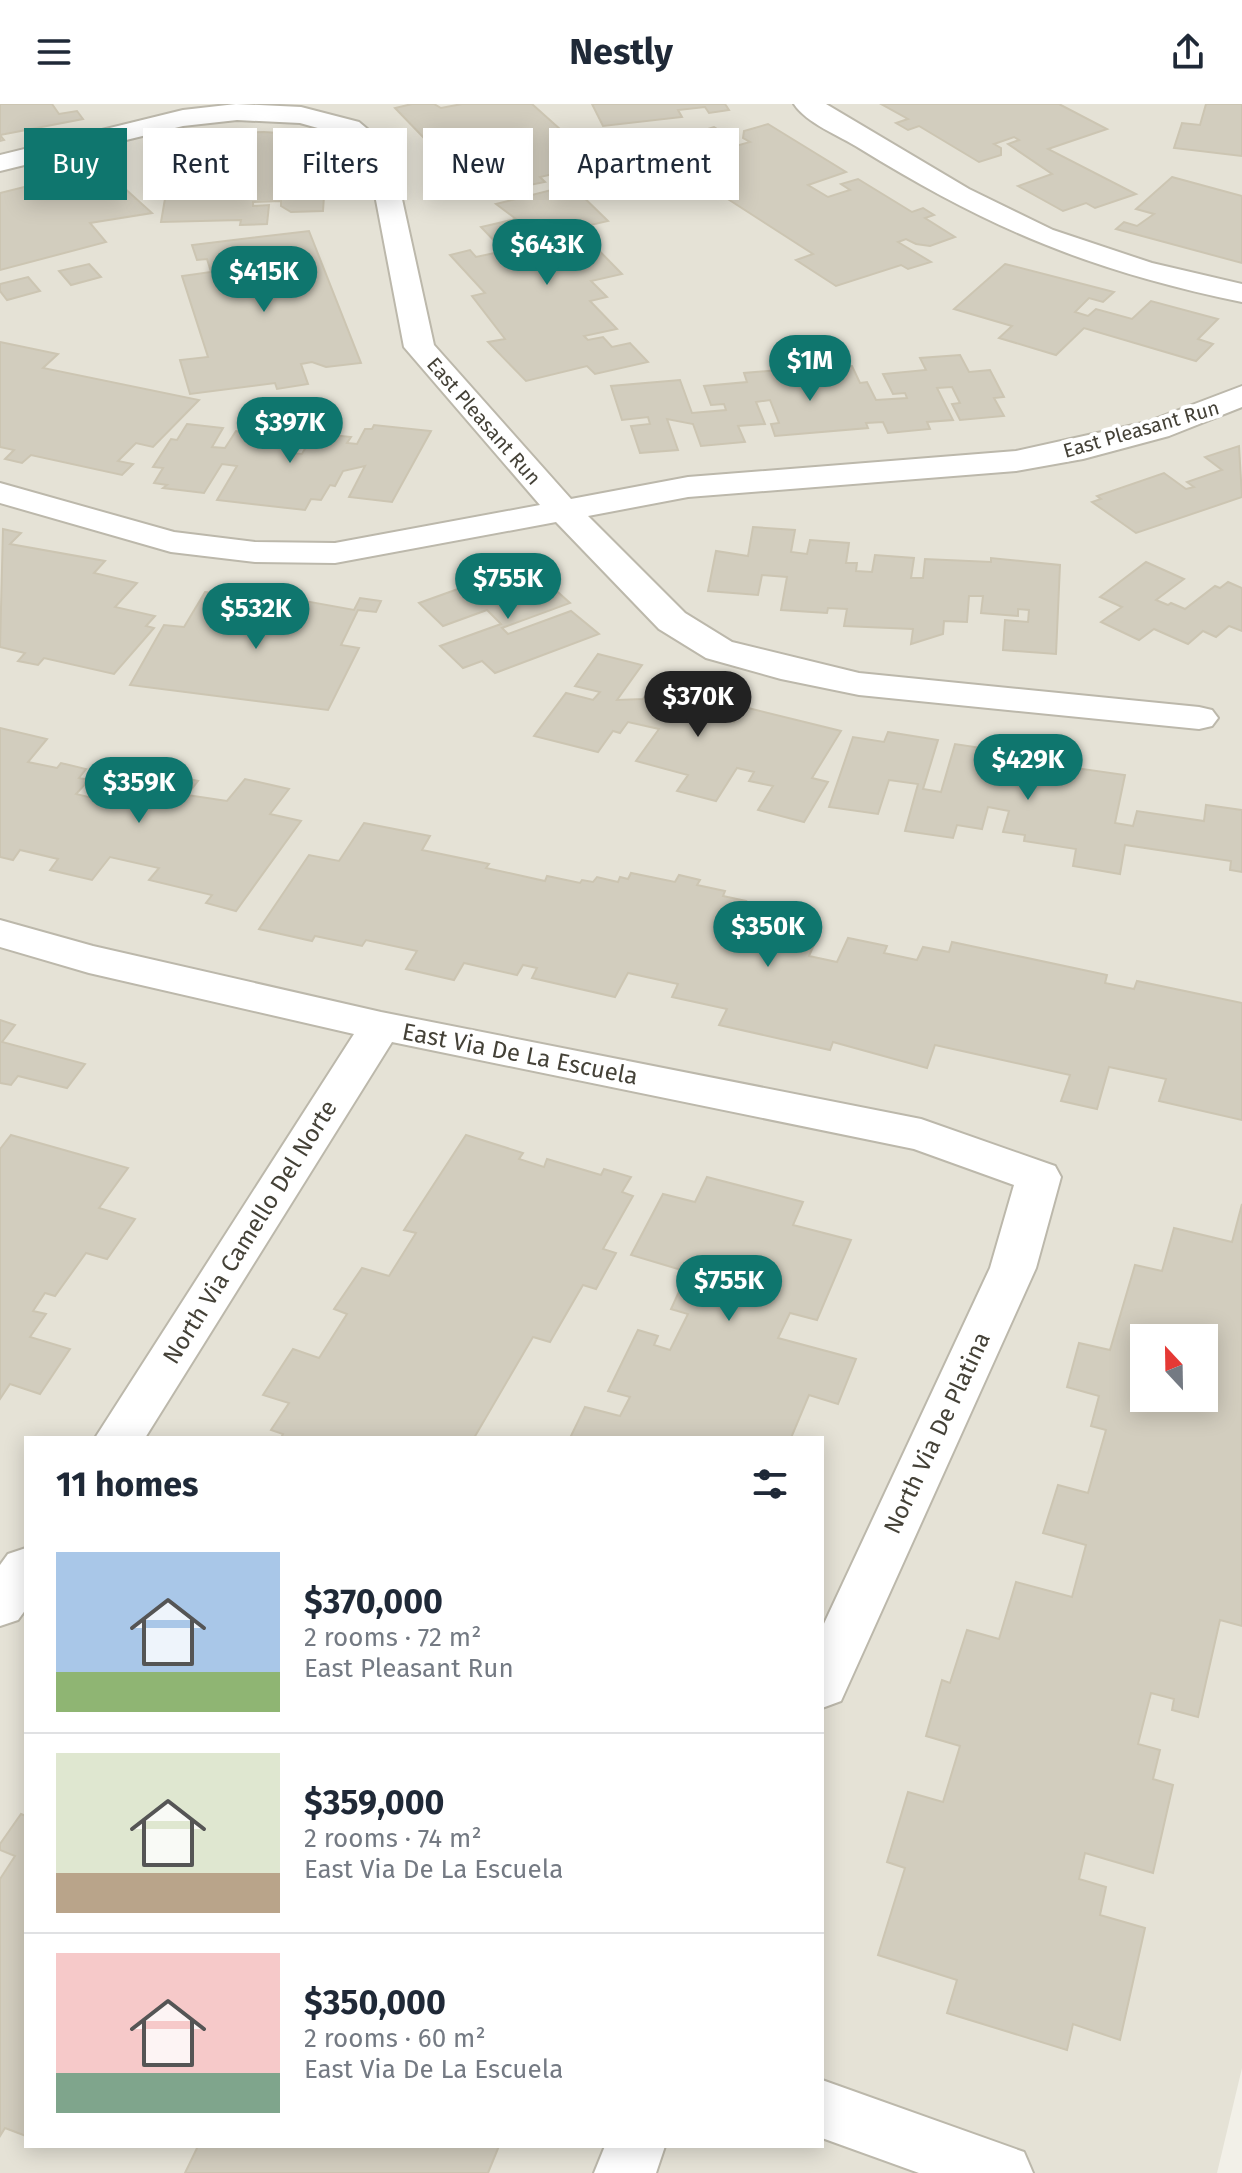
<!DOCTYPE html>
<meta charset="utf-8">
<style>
body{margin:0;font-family:"Fira Sans",sans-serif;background:#f6f6f7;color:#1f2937;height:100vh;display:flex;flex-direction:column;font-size:30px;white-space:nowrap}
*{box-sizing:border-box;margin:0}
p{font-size:26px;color:#747a83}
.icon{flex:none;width:44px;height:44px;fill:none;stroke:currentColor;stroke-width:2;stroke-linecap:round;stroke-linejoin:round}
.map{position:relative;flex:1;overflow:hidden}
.details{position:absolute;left:24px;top:1332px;width:800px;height:712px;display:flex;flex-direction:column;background:#fff;border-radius:0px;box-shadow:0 4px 20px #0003}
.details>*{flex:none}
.guide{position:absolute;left:24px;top:24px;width:800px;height:72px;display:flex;gap:16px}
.needle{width:52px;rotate:338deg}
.buttons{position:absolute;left:1130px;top:1220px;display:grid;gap:16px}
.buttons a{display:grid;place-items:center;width:88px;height:88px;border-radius:0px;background:#fff;box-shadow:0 4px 20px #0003;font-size:40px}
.price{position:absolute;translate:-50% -68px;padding:0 18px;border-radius:28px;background:#0f766e;color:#fff;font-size:26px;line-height:52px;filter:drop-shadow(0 2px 4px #0008)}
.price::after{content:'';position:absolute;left:50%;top:48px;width:24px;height:18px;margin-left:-12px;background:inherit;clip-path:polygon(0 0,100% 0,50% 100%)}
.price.selected{background:#222;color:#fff}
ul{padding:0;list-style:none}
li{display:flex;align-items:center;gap:24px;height:200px;padding:0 32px}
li+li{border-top:2px solid #e0e1e3}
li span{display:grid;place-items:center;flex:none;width:224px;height:160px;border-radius:0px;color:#555}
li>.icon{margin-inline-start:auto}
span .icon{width:96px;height:96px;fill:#fffc;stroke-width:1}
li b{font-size:34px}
h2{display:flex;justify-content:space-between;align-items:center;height:96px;padding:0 32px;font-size:34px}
.chip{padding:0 28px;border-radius:0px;background:#fff;box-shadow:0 4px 20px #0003;font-size:28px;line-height:72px}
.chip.selected{background:#0f766e;color:#fff}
header{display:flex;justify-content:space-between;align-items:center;height:104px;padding:0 32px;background:#fff;font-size:36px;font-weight:700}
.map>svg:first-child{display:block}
</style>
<header><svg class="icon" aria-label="menu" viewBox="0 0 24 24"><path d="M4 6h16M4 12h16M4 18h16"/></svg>Nestly<svg class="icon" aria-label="share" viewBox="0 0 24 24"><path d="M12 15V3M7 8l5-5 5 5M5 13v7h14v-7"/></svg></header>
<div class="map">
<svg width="1242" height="2069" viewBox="0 0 1242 2069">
<rect width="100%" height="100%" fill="#f2f0e8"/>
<path fill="#e5e2d6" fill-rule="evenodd" d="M 0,0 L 1242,0 L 1242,1964 L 1217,2069 L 0,2069 ZM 1144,1234 L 1204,1234 L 1204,1294 L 1144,1294 ZM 26,1334 L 822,1334 L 822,2042 L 26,2042 Z"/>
<g fill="#d2cdbe" stroke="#ccc5b2" stroke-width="2" fill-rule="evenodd">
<path d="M 0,0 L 52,0 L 59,10 L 77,7 L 83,15 L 0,31 L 4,36 L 0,37 Z"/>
<path d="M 412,0 L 434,0 L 441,4 L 462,0 L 532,0 L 571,35 L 582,33 L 609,57 L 540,73 L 545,78 L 520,83 L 502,66 L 516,63 L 513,60 L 490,65 L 494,69 L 490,77 L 462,83 L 443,64 L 451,62 L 395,4 Z"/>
<path d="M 592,0 L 725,0 L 729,6 L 709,9 L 705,3 L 678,6 L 682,13 L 603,22 Z"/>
<path d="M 881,0 L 1059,0 L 1107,25 L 1048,45 L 1136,90 L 1095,104 L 1086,99 L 1063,107 L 1018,82 L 1052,70 L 1008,40 L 1019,36 L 1014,33 L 994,40 L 1001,44 L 1001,51 L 979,58 L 919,22 L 908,26 L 896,19 L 908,15 Z"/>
<path d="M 1206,0 L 1242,0 L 1242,52 L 1174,44 L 1182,19 L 1200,21 Z"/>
<path d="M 768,20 L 846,68 L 808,81 L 828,93 L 850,86 L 841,80 L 858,75 L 912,108 L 923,104 L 934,111 L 925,114 L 955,133 L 930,142 L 916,140 L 906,135 L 898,138 L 931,158 L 908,165 L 901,161 L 836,182 L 796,156 L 813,150 L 689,70 L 672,76 L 636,52 L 697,34 L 692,30 L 714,23 L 736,37 L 724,41 L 729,44 L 750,38 L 743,34 L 744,27 Z"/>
<path d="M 264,28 L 278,29 L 276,47 L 313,46 L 312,62 L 326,62 L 323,107 L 291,108 L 281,102 L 281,97 L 253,98 L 253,102 L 269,101 L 267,120 L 240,121 L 241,116 L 161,118 L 166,89 L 182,88 L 186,64 L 194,64 L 199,29 Z"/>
<path d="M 101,63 L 152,109 L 90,119 L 106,138 L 0,166 L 0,89 L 48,77 L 53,81 L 76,75 L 71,71 Z"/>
<path d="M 1172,73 L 1242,92 L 1242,159 L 1116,125 L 1124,118 L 1137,122 L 1154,110 L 1136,105 Z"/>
<path d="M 571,81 L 608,117 L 577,124 L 622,170 L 591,177 L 607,193 L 590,197 L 617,225 L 584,232 L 588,236 L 603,233 L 612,243 L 630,239 L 648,258 L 595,270 L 587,262 L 526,277 L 488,238 L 505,235 L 472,192 L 485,189 L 450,151 L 470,146 L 476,153 L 504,147 L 481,123 L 516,115 L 496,100 Z"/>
<path d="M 309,127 L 361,259 L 326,263 L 312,258 L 301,260 L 308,280 L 277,285 L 275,279 L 190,290 L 180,256 L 208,253 L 182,172 L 211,168 L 207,155 L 197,156 L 192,141 Z"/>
<path d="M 89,160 L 101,173 L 71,181 L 59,167 Z"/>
<path d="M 1005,160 L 1114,188 L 1103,198 L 1089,194 L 1075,208 L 1088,212 L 1096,205 L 1132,215 L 1151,197 L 1218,215 L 1198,235 L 1213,240 L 1196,257 L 1084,224 L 1056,251 L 999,234 L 1012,222 L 954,205 Z"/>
<path d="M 28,173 L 40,187 L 7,196 L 0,187 L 0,180 Z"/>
<path d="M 0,238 L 58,250 L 43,264 L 199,296 L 153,343 L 136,339 L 118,357 L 133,360 L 122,371 L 31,351 L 22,359 L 5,355 L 14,346 L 0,343 Z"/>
<path d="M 960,251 L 969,268 L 990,266 L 1004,293 L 994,294 L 1004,312 L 960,316 L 952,300 L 960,299 L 952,283 L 937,284 L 953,316 L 927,318 L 930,325 L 888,329 L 883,318 L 866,319 L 868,324 L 775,332 L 771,320 L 779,319 L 770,296 L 756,298 L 765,320 L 738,322 L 745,338 L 701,342 L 693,320 L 667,315 L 678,346 L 640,349 L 631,322 L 650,320 L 648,313 L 622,316 L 611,282 L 680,276 L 692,309 L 726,306 L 724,300 L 711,301 L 704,282 L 747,278 L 744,269 L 780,266 L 799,267 L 805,282 L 826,281 L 819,265 L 852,262 L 860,279 L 867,278 L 876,296 L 907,294 L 905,289 L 893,290 L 883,270 L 926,266 L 920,254 Z"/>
<path d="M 187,320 L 223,324 L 212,343 L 225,344 L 236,327 L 275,331 L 270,341 L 293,343 L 289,349 L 302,350 L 314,329 L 351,333 L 347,339 L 357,340 L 365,325 L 372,325 L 374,321 L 431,327 L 392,398 L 349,393 L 365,362 L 343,367 L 335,382 L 330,381 L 321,396 L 311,395 L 305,406 L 217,396 L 237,362 L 222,360 L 204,389 L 163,384 L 167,381 L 154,379 L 163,364 L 153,363 L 171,335 L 177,336 Z"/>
<path d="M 1239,342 L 1242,393 L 1136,429 L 1092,398 L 1101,395 L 1097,392 L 1164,369 L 1186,385 L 1194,383 L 1187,378 L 1222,366 L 1205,353 Z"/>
<path d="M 753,423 L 795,426 L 791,448 L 807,450 L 810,436 L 849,439 L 846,459 L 857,459 L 856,467 L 872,468 L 875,451 L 914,454 L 911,474 L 923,474 L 925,455 L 991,458 L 991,454 L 1060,461 L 1056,550 L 1003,546 L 1005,516 L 1028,518 L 1029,506 L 1018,505 L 1018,512 L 981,509 L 983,492 L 969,492 L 967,518 L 944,517 L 943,530 L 911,540 L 913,525 L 844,522 L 847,505 L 828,504 L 827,509 L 781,506 L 787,473 L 762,471 L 758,491 L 708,487 L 716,447 L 748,452 Z"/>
<path d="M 3,425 L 21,429 L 10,440 L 105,457 L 94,469 L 137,479 L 115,503 L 155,512 L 146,522 L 154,524 L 114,570 L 44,554 L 38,561 L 18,557 L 25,549 L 0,543 Z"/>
<path d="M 1146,458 L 1184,475 L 1156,496 L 1168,501 L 1171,499 L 1185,505 L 1215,482 L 1220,484 L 1228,478 L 1242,484 L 1242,527 L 1229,522 L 1216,533 L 1203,527 L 1188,540 L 1154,525 L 1139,536 L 1101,518 L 1122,503 L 1100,493 Z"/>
<path d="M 511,466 L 527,480 L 542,474 L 570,499 L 502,524 L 508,530 L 571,507 L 599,530 L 495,569 L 482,557 L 463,564 L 440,542 L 501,520 L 487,506 L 443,522 L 419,499 Z"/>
<path d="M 205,488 L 292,499 L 294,495 L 354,506 L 360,494 L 381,497 L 376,508 L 358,506 L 341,541 L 359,544 L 328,606 L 130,581 L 164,521 L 184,523 Z"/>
<path d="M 598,550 L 642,561 L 617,596 L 643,595 L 655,578 L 702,590 L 689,607 L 734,618 L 744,603 L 841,627 L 812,674 L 828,678 L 804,718 L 758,706 L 773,682 L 749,677 L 754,668 L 737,664 L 716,697 L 677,687 L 688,671 L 636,657 L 659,625 L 628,618 L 620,629 L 613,627 L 598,648 L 534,632 L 566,589 L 593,596 L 600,588 L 575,582 Z"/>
<path d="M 0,624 L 47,635 L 28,658 L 57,664 L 61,659 L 86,665 L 79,674 L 89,676 L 76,690 L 100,696 L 124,667 L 151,674 L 156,668 L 198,677 L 187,691 L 227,697 L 245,675 L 289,685 L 270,710 L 301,717 L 236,807 L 206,799 L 212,791 L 149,776 L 159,764 L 110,753 L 92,776 L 50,766 L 58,755 L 20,746 L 13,756 L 0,753 Z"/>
<path d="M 888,628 L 938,636 L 923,685 L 941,688 L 955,640 L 1055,655 L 1054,661 L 1125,671 L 1115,719 L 1133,722 L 1137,707 L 1204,717 L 1206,701 L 1242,706 L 1242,768 L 1230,766 L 1231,757 L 1125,741 L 1120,770 L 1073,762 L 1076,745 L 1024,737 L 1025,731 L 1003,728 L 1009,707 L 988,703 L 982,725 L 957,721 L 953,734 L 905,727 L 918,680 L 889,676 L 878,710 L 829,703 L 853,633 L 884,638 Z"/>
<path d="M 364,719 L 430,732 L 422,746 L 489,760 L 486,764 L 545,777 L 547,772 L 580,779 L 582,776 L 593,778 L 597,773 L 618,778 L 620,773 L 628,775 L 631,769 L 675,778 L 679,771 L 700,776 L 697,781 L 725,787 L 723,792 L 746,797 L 743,803 L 793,813 L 791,819 L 821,825 L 809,852 L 837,858 L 848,834 L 887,842 L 884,849 L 917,856 L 923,843 L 949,848 L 952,838 L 1107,871 L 1105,879 L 1134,885 L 1137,877 L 1242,899 L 1242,1016 L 1159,997 L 1166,975 L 1109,963 L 1097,1005 L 1061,997 L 1070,971 L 935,941 L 927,964 L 833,938 L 830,946 L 719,921 L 727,905 L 672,893 L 678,880 L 628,869 L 615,893 L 532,874 L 537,864 L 523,861 L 517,871 L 464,859 L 454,876 L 406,865 L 417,847 L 366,836 L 362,842 L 315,832 L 312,837 L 259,825 L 309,751 L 339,757 Z"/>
<path d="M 0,916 L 15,921 L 2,938 L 85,960 L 67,984 L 18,972 L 11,981 L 0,979 Z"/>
<path d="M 11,1031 L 128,1064 L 99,1104 L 135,1115 L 107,1155 L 86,1149 L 55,1192 L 45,1189 L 33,1207 L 46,1210 L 30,1233 L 70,1245 L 40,1290 L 10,1280 L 0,1295 L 0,1045 Z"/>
<path d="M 466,1031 L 523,1049 L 519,1055 L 544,1063 L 547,1055 L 601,1071 L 604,1065 L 631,1073 L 622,1088 L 633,1092 L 603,1145 L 616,1149 L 596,1185 L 583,1181 L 550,1238 L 533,1233 L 474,1334 L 281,1334 L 283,1330 L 271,1326 L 289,1299 L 263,1291 L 293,1245 L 319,1254 L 347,1210 L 334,1205 L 362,1164 L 389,1172 L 416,1129 L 404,1126 Z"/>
<path d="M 707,1073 L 803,1098 L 793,1121 L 851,1136 L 817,1216 L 790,1209 L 778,1234 L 856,1255 L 838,1300 L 809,1291 L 791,1334 L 570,1334 L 585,1303 L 620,1312 L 630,1293 L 608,1287 L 638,1226 L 658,1232 L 654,1241 L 670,1246 L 688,1210 L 671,1205 L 688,1168 L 631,1151 L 663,1090 L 695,1098 Z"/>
<path d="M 1242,1100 L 1242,1522 L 1220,1516 L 1198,1613 L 1172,1606 L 1174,1595 L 1151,1589 L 1138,1640 L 1160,1646 L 1153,1675 L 1173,1681 L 1153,1769 L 1085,1749 L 1079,1775 L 1106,1783 L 1100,1811 L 1145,1824 L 1120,1936 L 1073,1920 L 1067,1946 L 947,1909 L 957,1876 L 878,1851 L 905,1764 L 887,1758 L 908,1688 L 943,1698 L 960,1642 L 926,1632 L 942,1576 L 950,1579 L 967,1526 L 999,1535 L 1016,1478 L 1072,1493 L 1086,1441 L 1043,1429 L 1058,1381 L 1088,1389 L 1106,1326 L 1091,1322 L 1099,1292 L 1067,1283 L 1079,1239 L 1110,1246 L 1135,1161 L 1162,1167 L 1174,1124 L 1232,1138 ZM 1144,1234 L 1204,1234 L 1204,1294 L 1144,1294 Z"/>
<path d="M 21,1710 L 26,1712 L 26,2032 L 5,2024 L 0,2032 L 0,1775 L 15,1752 L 0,1746 L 0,1740 Z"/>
<path d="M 198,2042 L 499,2042 L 488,2069 L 185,2069 Z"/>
</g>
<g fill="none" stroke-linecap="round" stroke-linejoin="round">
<g stroke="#bcb8ab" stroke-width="4">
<g id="minor">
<path d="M 236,0 L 301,3 L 359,18 L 391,45 L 434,241 L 571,395 L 688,373 L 1016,347 L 1147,318 L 1242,282 L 1242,303 L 1169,332 L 1083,355 L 1016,367 L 688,393 L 588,412 L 685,509 L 732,538 L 859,569 L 1199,603 L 1212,606 L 1218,614 L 1212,622 L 1199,625 L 859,591 L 781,575 L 706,554 L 659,525 L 556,418 L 335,459 L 255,458 L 171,448 L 0,399 L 0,379 L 174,428 L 255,438 L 335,439 L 540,401 L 404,243 L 368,54 L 339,30 L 300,19 L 237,16 L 183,22 L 0,67 L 0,51 L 183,6 Z"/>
<path d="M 794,0 L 826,0 L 969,85 L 1053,126 L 1152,159 L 1242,180 L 1242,198 C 1091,167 990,125 859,44 C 840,32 806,19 794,0 Z"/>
<path d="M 0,816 L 93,842 L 381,908 L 921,1015 L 1055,1062 L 1061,1073 L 1036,1164 L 841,1597 L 822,1604 L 822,1524 L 990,1164 L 1014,1081 L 914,1045 L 392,938 L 145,1334 L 95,1334 L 354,930 L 89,869 L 0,843 Z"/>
<path d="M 26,1444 L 26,1505 L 18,1516 L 0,1522 L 0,1461 L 8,1450 Z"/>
<path d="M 822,1976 L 1024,2048 L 1033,2069 L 919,2069 L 822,2034 Z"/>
<path d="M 605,2042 L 665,2042 L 656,2069 L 594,2069 Z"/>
</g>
</g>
<use href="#minor" fill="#fff" fill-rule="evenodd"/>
</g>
<g text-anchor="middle" stroke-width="8" stroke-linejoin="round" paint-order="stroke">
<g font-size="20" fill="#444137" stroke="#fff">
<text transform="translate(484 317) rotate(49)" y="7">East Pleasant Run</text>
<text transform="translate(1141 325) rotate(-16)" y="7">East Pleasant Run</text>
</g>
<g font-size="24" fill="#444137" stroke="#fff">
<text transform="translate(520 950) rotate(11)" y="8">East Via De La Escuela</text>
<text transform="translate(250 1128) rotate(-58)" y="8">North Via Camello Del Norte</text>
<text transform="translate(937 1329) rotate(-65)" y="8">North Via De Platina</text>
</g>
</g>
</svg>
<div class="buttons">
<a><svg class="needle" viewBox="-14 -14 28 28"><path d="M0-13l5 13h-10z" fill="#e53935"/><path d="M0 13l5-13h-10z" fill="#747a83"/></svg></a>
</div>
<b class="price" style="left:547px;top:183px">$643K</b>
<b class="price" style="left:264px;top:210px">$415K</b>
<b class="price" style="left:810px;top:299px">$1M</b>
<b class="price" style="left:290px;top:361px">$397K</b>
<b class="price" style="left:508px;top:517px">$755K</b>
<b class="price" style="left:256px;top:547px">$532K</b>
<b class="price selected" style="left:698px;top:635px">$370K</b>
<b class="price" style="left:1028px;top:698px">$429K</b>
<b class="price" style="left:139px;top:721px">$359K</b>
<b class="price" style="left:768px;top:865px">$350K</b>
<b class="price" style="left:729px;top:1219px">$755K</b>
<div class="guide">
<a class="chip selected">Buy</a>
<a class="chip">Rent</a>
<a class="chip">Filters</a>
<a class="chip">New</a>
<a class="chip">Apartment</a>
</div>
<section class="details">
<h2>11 homes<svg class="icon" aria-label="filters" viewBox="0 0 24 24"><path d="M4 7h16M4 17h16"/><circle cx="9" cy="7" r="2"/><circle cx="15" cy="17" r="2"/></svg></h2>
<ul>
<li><span style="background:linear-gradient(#a9c7e8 75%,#8fb573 0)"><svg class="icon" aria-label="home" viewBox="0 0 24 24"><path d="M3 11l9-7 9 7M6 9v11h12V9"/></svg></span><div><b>$370,000</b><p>2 rooms · 72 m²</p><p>East Pleasant Run</p></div></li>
<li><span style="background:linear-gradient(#dfe7d0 75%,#b9a48a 0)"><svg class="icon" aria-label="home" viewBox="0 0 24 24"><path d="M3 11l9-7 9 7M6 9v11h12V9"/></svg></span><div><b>$359,000</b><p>2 rooms · 74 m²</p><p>East Via De La Escuela</p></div></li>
<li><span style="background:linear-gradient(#f6c9c9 75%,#7fa58c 0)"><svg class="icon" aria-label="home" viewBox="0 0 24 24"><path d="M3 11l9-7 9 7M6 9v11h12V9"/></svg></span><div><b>$350,000</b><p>2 rooms · 60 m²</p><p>East Via De La Escuela</p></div></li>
</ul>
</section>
</div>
